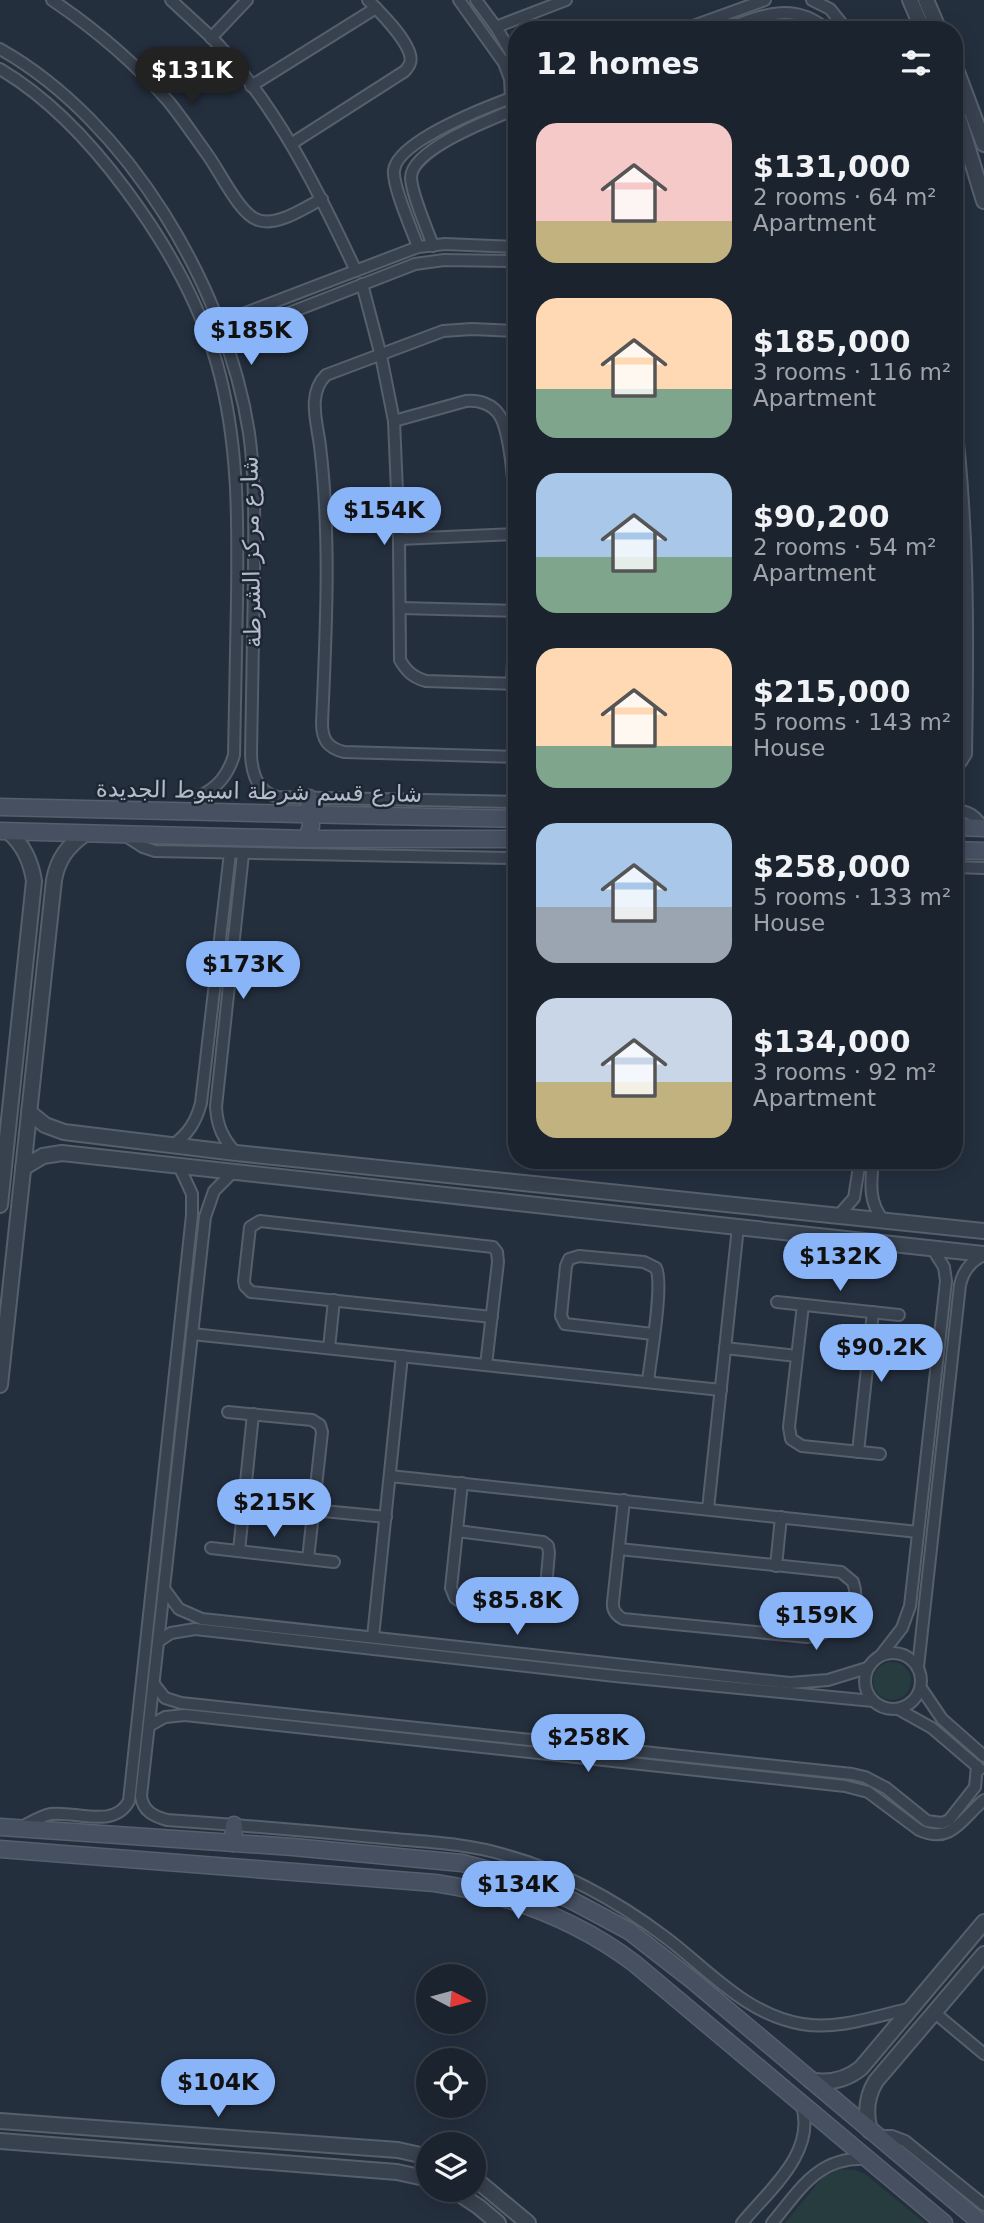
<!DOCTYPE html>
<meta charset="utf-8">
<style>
body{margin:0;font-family:"DejaVu Sans","Noto Naskh Arabic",sans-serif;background:#242b36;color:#f1f3f6;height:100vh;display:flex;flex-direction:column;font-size:26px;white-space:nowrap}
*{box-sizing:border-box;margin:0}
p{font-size:23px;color:#a0a4aa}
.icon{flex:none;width:38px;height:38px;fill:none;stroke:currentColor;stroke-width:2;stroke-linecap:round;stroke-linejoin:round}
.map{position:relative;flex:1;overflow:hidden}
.drawer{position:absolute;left:508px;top:21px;width:455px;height:1148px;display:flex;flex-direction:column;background:#1b232e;border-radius:28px;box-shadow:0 4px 18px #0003,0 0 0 2px #39404a}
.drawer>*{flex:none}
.needle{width:46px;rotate:96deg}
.fabs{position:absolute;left:416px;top:1964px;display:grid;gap:14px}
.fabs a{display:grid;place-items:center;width:70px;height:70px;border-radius:50%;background:#1b232e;box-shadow:0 4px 18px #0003,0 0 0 2px #39404a;font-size:35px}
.price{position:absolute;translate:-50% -60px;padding:0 16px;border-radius:24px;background:#8ab4f8;color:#111;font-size:23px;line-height:46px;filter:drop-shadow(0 2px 4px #0008)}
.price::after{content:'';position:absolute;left:50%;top:42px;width:21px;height:16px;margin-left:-10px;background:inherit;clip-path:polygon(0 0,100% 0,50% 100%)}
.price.on{background:#222;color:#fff}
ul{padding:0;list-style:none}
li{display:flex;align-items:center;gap:21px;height:175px;padding:0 28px}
li span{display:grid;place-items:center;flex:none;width:196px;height:140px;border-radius:21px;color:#555}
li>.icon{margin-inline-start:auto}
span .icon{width:84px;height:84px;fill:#fffc;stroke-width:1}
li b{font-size:30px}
h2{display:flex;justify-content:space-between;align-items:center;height:84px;padding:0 28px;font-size:30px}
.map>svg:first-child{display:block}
</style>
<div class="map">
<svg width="984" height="2223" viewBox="0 0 984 2223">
<rect width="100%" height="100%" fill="#242f3e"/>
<g fill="#263c3f">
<circle cx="892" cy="1681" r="19"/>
<path d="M 839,2169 L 855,2170 L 865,2174 L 925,2223 L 785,2223 L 823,2177 Z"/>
</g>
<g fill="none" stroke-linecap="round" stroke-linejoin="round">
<g stroke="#565f6c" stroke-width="14">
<g id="minor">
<path d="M 52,0 C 95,29 135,63 169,102 C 182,118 194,136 207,154 C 219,170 240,215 258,220 C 278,227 305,207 322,199"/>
<path d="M 171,0 C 184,12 197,24 210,36 C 275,102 317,188 356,271"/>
<path d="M 459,0 L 504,63 L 510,79 L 511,98"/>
<path d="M 476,0 L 496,27 L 516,61"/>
<path d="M 812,0 L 830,9 L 847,30"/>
<path d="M 496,27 L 566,0"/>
<path d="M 682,30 L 765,0"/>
<path d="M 723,30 C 760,16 794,0 827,30"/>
<path d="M 211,38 L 247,0"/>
<path d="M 0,49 C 128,121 227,289 249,433 C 256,482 254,531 254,581 C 253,639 252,697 251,755 C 252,774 258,793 278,797 L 516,802"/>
<path d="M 0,69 C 49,98 92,144 126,190 C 164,241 199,302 217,364 C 239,442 238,521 237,601 C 236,653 235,704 234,755 C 228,775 218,787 200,796"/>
<path d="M 251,86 L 376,8"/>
<path d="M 291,144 L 405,71 C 409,66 412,62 410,55 C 406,38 381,13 368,0"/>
<path d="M 433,246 C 427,228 412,196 411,178 C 410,150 493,118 516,109"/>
<path d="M 418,247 C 412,230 392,185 394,170 C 398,140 489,106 516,96"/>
<path d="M 362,284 L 381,356 L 394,421 L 399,539 L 400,660 C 407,672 413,677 426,681 L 516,684"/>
<path d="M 219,323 L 418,247 L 445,244 L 516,247"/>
<path d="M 516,331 L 472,329 L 443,331 L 326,375 C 307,394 317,422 320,446 C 331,538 326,631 322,723 C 322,740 328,748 344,752 L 516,757"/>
<path d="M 225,338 L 415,264 L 444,260 L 516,261"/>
<path d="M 954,408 C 969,524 968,638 966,754 L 961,762 L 954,765"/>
<path d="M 394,421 L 466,401 C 479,400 493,404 500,416 C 511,434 515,497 516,520"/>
<path d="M 399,539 L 516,534"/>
<path d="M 400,608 L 515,611"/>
<path d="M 512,684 L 516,594"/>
<path d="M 954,810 C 968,811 976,815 983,828"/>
<path d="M 126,836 L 143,847 L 155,851 L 516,858"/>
<path d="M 954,867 L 984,868"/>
<path d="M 173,1145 C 188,1134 196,1122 201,1103 L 230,853"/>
<path d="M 236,1153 C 223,1139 217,1126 216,1107 L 243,854"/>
<path d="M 873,1160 C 871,1183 868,1201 883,1220"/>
<path d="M 233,1172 L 214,1191 L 205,1217 L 141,1796 C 143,1811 153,1816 167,1820 C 239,1825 312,1831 384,1838 C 424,1842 466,1843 505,1855 C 563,1871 617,1901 665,1937 C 709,1970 745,2014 802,2024 C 839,2030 876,2016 912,2008"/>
<path d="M 838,1216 L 854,1198 L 860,1160"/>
<path d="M 777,1302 L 899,1315"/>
<path d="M 803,1305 L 789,1427 L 791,1439 L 802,1446 L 880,1454"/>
<path d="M 192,1334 L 721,1390"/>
<path d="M 329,1348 L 334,1300"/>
<path d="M 725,1348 L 797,1356"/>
<path d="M 486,1365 L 498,1262 L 497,1252 L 493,1247 L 260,1221 L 250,1227 L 244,1281 L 245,1286 L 251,1292 L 492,1317"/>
<path d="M 648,1382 C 650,1360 664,1285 656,1268 L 644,1262 L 579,1256 L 569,1259 L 566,1266 L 561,1316 L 565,1324 L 653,1334"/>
<path d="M 228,1412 L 312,1420 L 320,1425 L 322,1432 L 308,1559"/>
<path d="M 858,1452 L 873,1312"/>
<path d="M 390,1476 L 918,1532"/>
<path d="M 708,1509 L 738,1227"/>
<path d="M 313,1510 L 386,1517"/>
<path d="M 457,1531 L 543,1542 L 548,1546 L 549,1553 L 545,1598 L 542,1605 L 532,1610 L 461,1602 L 455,1598 L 451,1588 L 462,1483"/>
<path d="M 211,1548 L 334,1562"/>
<path d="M 619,1549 L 841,1572 L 853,1582 C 864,1612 833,1634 807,1637 L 623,1619 C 616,1615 612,1610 613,1602 L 624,1500"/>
<path d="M 239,1551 L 253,1414"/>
<path d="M 776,1566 L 781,1517"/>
<path d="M 165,1590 L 179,1609 L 202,1619 L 790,1683 L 828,1680 L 867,1668"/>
<path d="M 373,1637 L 402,1356"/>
<path d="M 159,1641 L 171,1633 L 195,1629 L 615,1676 L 873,1701"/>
<circle cx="893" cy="1681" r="28"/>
<path d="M 881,1655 L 902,1628 L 910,1606 L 946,1281 L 944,1267 L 932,1248"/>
<path d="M 918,1667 L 960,1285 C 963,1271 971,1261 984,1255"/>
<path d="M 154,1684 L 165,1698 L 181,1703 L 852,1774 L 865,1777 L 886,1788 L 927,1821 L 942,1823 L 949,1820 L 975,1787 L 977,1766"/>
<path d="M 921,1688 L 942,1719 L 984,1756"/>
<path d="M 898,1709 L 932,1728 L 980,1769"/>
<path d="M 149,1726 L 165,1717 L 185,1715 L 845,1786 L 868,1792 L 919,1830 C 952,1845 962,1818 984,1800"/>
<path d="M 20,1828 C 30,1823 40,1816 51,1814 C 77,1811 114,1829 129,1801 L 192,1215 L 192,1194 L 179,1166"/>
<path d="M 935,2013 L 984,2054"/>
<path d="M 878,2136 L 892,2136 L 905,2141 L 984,2205"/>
<path d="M 742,2223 C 769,2190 816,2153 802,2106"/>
<path d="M 772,2223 C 800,2190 818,2156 867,2159"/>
</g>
</g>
<g stroke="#565f6c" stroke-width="18">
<g id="tertiary">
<path d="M 910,0 L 923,30"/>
<path d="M 926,0 L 939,30"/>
<path d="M 954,64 L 984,144"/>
<path d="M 954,103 L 984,201"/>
<path d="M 29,1112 L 45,1125 L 64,1132 L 236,1153 L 984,1231"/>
<path d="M 23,1168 L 43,1156 L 62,1153 L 984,1254"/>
<path d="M 0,1205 L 34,881 C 31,861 24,846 9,832"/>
<path d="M 0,1385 L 54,880 C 58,858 68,846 86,833"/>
<path d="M 810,2080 C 830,2084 846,2080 861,2068 L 984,1922"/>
<path d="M 0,2121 L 398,2150 L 429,2157"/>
<path d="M 870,2131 C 865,2113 866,2097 876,2081 L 984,1954"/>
<path d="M 0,2141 L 397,2172 L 429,2179"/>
<path d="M 474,2178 L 528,2223"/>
<path d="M 452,2189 L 479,2207 L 498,2223"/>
</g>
</g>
<g stroke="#565f6c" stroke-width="19">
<g id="secondary">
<path d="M 0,807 L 516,819"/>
<path d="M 954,827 L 984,828"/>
<path d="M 0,831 L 307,839 L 516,839"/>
<path d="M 307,839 L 311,826 L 309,798"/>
<path d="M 954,850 L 984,851"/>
<path d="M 0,1827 L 293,1847 L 462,1863 L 508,1875 L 571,1900 L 629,1931 L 692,1980 L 981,2223"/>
<path d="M 233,1843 L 234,1825"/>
<path d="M 0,1849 L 435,1883 C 508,1894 574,1918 634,1963 L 944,2223"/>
</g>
</g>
<use href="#minor" stroke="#38414e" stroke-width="10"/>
<use href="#tertiary" stroke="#38414e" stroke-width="14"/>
<use href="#secondary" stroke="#465061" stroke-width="16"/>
</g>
<g text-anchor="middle" stroke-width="5" stroke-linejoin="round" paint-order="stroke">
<g font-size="23" fill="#b4bcc9" stroke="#1d2633">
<text transform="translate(251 552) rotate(-91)" y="8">شارع مركز الشرطة</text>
<text transform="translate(259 791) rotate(1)" y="8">شارع قسم شرطة اسيوط الجديدة</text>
</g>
</g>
</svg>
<div class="fabs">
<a><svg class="needle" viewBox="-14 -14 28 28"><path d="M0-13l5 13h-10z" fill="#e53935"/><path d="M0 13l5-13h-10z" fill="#a0a4aa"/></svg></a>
<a><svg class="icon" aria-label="locate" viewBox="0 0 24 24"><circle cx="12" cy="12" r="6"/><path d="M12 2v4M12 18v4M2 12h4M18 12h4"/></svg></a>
<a><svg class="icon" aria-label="layers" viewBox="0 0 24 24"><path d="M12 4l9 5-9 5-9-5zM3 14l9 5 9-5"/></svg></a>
</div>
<b class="price on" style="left:192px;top:107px">$131K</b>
<b class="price" style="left:251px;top:367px">$185K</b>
<b class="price" style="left:384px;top:547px">$154K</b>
<b class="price" style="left:243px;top:1001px">$173K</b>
<b class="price" style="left:840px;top:1293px">$132K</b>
<b class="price" style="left:881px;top:1384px">$90.2K</b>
<b class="price" style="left:274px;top:1539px">$215K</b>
<b class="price" style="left:517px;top:1637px">$85.8K</b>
<b class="price" style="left:816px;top:1652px">$159K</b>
<b class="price" style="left:588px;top:1774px">$258K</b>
<b class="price" style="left:518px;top:1921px">$134K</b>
<b class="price" style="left:218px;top:2119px">$104K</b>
<section class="drawer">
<h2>12 homes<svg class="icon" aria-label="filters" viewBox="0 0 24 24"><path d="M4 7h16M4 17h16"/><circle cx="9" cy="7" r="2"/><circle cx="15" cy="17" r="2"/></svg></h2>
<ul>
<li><span style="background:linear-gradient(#f6c9c9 70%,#c2b280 0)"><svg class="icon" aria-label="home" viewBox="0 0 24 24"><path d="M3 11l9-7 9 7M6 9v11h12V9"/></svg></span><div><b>$131,000</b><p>2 rooms · 64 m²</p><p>Apartment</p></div></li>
<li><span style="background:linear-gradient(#ffd9b3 65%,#7fa58c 0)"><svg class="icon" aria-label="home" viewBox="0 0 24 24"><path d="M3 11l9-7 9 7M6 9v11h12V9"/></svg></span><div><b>$185,000</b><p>3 rooms · 116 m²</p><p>Apartment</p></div></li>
<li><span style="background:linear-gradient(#a9c7e8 60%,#7fa58c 0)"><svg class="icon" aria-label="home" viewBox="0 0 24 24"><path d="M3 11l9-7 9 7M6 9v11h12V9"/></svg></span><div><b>$90,200</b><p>2 rooms · 54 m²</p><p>Apartment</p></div></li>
<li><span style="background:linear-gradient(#ffd9b3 70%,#7fa58c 0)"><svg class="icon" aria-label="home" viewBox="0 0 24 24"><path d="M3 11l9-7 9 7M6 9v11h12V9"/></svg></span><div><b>$215,000</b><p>5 rooms · 143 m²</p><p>House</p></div></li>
<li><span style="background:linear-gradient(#a9c7e8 60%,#9aa5b1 0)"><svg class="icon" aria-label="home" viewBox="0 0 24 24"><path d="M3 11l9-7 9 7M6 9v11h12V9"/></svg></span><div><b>$258,000</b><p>5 rooms · 133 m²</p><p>House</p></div></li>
<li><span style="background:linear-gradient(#c9d6e8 60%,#c2b280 0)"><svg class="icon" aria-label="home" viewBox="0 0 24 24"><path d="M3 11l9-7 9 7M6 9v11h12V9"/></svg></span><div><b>$134,000</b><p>3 rooms · 92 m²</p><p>Apartment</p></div></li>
</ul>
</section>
</div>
